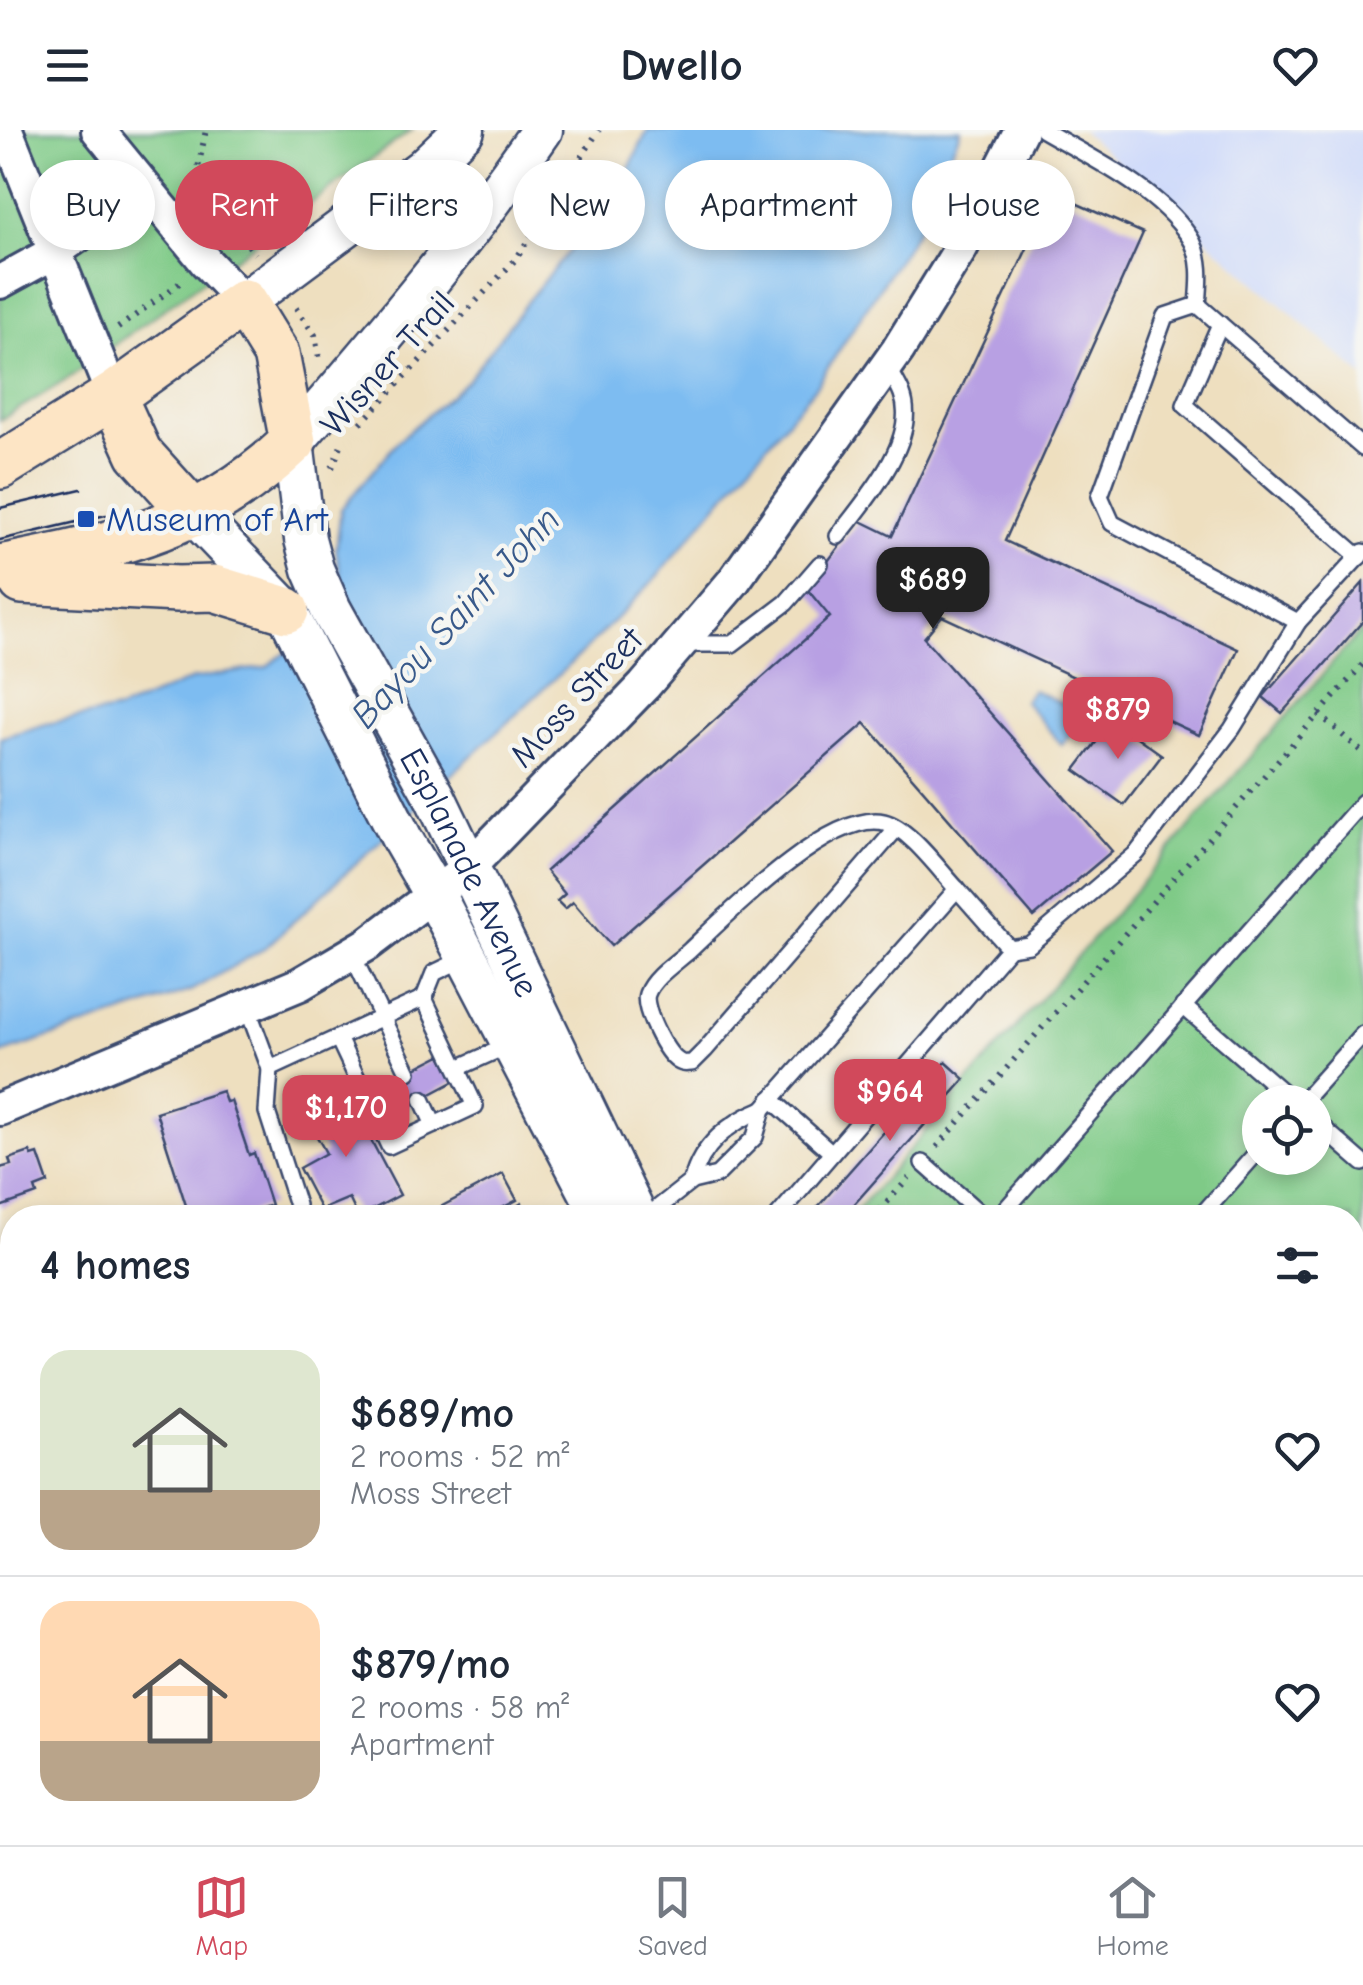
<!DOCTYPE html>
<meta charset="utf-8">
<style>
body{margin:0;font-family:"Comic Neue",sans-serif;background:#f6f6f7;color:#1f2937;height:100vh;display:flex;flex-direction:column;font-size:38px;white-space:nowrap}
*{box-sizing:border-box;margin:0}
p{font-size:32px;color:#747a83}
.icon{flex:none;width:55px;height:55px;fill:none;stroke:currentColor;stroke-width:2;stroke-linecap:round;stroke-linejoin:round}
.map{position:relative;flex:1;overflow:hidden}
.drawer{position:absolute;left:0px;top:1075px;width:1365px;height:640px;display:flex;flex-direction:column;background:#fff;border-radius:40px 40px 0 0;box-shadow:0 5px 15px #0003}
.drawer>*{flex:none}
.top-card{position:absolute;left:30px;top:30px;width:1305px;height:90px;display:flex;gap:20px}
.fabs{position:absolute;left:1242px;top:955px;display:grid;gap:20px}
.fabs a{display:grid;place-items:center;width:90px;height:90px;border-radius:50%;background:#fff;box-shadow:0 5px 15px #0003;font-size:50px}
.price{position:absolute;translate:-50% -85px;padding:0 22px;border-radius:20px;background:#d1495b;color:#fff;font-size:32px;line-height:65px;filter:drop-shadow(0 2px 5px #0008)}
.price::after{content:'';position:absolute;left:50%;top:60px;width:30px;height:22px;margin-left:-15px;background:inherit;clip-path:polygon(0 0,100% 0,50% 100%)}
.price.current{background:#222;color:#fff}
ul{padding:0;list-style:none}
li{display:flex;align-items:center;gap:30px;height:250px;padding:0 40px}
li+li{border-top:2px solid #e0e1e3}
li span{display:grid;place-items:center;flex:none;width:280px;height:200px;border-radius:30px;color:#555}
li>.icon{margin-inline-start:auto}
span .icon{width:120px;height:120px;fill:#fffc;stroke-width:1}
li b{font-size:42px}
h2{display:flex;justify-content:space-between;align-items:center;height:120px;padding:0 40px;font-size:42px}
.pill{padding:0 35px;border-radius:45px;background:#fff;box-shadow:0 5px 15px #0003;font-size:35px;line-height:90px}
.pill.current{background:#d1495b;color:#fff}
header{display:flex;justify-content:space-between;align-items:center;height:130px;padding:0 40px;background:#fff;font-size:45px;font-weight:800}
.tab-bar{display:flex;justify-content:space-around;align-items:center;height:140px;border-top:2px solid #e0e1e3;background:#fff;font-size:28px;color:#747a83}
.tab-bar a{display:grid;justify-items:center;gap:5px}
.tab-bar .current{color:#d1495b}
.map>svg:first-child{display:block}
</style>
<header><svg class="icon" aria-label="menu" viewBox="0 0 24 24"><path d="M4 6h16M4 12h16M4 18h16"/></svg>Dwello<svg class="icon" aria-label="heart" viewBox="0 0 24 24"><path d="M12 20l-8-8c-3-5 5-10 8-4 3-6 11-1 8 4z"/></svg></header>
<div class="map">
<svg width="1363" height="1715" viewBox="0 0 1363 1715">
<rect width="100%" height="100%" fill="#f6f6f2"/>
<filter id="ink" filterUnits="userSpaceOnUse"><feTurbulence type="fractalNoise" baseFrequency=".01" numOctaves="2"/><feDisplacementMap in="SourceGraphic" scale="20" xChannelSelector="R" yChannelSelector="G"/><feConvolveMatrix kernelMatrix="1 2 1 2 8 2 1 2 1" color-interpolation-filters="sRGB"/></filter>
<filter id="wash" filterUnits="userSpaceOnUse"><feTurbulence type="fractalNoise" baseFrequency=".0048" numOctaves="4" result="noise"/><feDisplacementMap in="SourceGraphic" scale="40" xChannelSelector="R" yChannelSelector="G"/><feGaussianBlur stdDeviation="2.25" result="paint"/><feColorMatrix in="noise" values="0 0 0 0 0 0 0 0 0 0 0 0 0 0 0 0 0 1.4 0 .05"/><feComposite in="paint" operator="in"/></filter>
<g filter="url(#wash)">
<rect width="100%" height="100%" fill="#eedfbf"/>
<path fill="#cfdafa" d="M 1081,0 L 1363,0 L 1363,246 Z"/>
<g fill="#7fca87" stroke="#4d7c72" stroke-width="2.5" fill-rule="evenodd">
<path d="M 0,0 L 412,0 L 63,252 L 0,290 Z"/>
<path d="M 1363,498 L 1363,1325 L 1353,1337 L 1352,1088 L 850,1088 ZM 1260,972 L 1315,972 L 1315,1028 L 1260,1028 Z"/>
</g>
<g fill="#7dbcf1" stroke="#4c76a8" stroke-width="2.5">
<path d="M 648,0 L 961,0 L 917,100 L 816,256 L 656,448 L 584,521 L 265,818 L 190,861 L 0,924 L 0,608 L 46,594 L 119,580 L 193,549 L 266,537 L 346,478 L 336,420 L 341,379 L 399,310 L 466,252 L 533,164 L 616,65 Z"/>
<path d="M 1033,560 L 1085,584 L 1062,615 L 1024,571 Z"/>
</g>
<g id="blocks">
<g fill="#b8a0e3">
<path d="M 1053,63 L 1143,103 L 1005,411 L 1238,519 L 1199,605 L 942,486 L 924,508 L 1112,721 L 1034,787 L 865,593 L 611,816 L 573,772 L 565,779 L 557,771 L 565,764 L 546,741 L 830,487 L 807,459 L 859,390 L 892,406 Z"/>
<path d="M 1363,453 L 1363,491 L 1282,583 L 1263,567 Z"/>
<path d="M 1113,590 L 1162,625 L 1124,675 L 1075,640 Z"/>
<path d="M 441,925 L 455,951 L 387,987 L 373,960 Z"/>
<path d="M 946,932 L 965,949 L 842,1088 L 808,1088 Z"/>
<path d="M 222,961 L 226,972 L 231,971 L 249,1025 L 254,1023 L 271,1075 L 233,1088 L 190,1088 L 156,982 Z"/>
<path d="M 345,961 L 400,1065 L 358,1087 L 349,1068 L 321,1080 L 299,1038 L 326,1023 L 304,983 Z"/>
<path d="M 30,1022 L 32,1026 L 38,1024 L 48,1053 L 35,1058 L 37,1064 L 0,1077 L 0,1038 L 11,1035 L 9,1029 Z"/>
<path d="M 503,1044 L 517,1070 L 483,1088 L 431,1088 L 429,1083 Z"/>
<path d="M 522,1073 L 530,1088 L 496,1088 Z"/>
<path d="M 12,1141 L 12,1211 L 0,1215 L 0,1145 Z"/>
<path d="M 12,1276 L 12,1310 L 0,1314 L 0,1280 Z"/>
<path d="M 1363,1331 L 1363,1367 L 1359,1372 L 1352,1367 L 1352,1343 Z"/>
<path d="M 1352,1370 L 1360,1376 L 1363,1372 L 1363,1427 L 1352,1418 Z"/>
<path d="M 1358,1454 L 1363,1458 L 1363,1513 L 1356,1507 L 1352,1512 L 1352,1460 Z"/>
<path d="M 295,1702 L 462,1702 L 449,1710 L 452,1715 L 302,1715 Z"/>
<path d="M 529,1702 L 542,1702 L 549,1715 L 536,1715 Z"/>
<path d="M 1033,1702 L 1087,1702 L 1076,1715 L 1054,1712 L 1040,1715 L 1030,1706 Z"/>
<path d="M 1092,1702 L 1095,1702 L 1110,1715 L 1081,1715 Z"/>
<path d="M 1121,1702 L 1164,1702 L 1166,1704 L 1156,1715 L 1135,1715 Z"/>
<path d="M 1181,1702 L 1231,1702 L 1221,1713 L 1214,1706 L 1205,1715 L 1195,1715 Z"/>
<path d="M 260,1703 L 267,1715 L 237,1715 Z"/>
</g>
</g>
</g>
<g filter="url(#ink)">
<use href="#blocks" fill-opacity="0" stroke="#3b496d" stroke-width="2.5"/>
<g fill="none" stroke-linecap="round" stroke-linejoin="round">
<g stroke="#3b496d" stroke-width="20">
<g id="service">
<path d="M 1043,0 C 1093,29 1156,58 1189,106 C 1203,126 1200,153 1198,175"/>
<path d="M 1220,194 L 1185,275 L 1359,427"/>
<path d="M 838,406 C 864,372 920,310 902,264 C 899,255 892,245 887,236"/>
<path d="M 1298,492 L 1112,393 L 1100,366 L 1165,186 L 1198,175 L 1363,318"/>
<path d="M 684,514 L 732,514 L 786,473 L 820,434"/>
<path d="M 896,699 L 705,920 L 692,933 C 685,933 684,935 678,931 C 665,923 642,877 647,864 C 653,847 677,832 690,820 C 727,785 831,680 884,692 C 909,698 939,740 957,759"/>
<path d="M 352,824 L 408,942"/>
<path d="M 424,868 L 434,843 L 465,828"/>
<path d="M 1183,876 L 1294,972"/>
<path d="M 247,877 L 270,939 L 267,982 L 297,1075"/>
<path d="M 458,938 L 509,915"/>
<path d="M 270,939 L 424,868 L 475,976 L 389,1016 L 338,908"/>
<path d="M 422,969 L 434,995"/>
<path d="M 771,969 L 832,1023"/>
<path d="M 1302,972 L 1363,904"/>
<path d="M 1315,991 L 1363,1033"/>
<path d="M 923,1033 L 985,1088"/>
<path d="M 692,1051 C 701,1015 730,992 763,979"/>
<path d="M 778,1086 L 1009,818"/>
<path d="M 645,1088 L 692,1051 L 717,1045 L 755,1007 L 763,979 L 957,759 L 1009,818 L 1029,815 L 1137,723 L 1232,599 L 1298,492 L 1363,422"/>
<path d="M 998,1088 L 1363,672"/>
<path d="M 1199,1088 L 1260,1019"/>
<path d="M 1352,1168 L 1363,1156"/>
<path d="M 126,1715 L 155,1702"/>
</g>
</g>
<g stroke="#3b496d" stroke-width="38">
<g id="minor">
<path d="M 6,0 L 113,266"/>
<path d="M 98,0 L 206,132 L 244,172"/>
<path d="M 0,152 L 53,123 L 144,60"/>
<path d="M 0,979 L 300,854 L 368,814 L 467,739 L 644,556 L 733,452 L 898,220 L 961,118 L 1021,0"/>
<path d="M 0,1507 L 12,1536"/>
<path d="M 1352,1623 L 1363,1612"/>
<path d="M 87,1702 L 92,1715"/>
<path d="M 1272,1715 L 1283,1702"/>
</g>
</g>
<g stroke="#3b496d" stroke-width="45">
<g id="tertiary">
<path id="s1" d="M 542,0 C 466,110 381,211 293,312 L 305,409 L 313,439 L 331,480 L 435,667 L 637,1088"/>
<path d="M 244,172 L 423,39 L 464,0"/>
<path d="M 194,384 L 286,480 L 402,709 L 435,766 L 603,1088"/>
<path d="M 926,1702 L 933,1715"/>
<path d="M 959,1702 L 965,1715"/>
</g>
</g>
<g stroke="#3b496d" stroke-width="50">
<g id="secondary">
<path d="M 113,266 L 139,323 L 194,384"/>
<path d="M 0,336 L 113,266 L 244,172 L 276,224 L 293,312 C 202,399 119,414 0,438"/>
<path d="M 22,451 L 178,459 L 214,458 L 286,480"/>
</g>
</g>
<g stroke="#3b496d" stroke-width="6" stroke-dasharray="2.5 8" stroke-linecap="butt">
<path d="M 192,67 L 206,0"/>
<path d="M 230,110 L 244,110 L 255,124"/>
<path d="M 296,178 L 315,205 L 319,229"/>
<path d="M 118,198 L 185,149"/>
<path d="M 361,293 L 516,129 L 599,0"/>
<path d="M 332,338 L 342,313"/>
<path d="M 1319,584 L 1363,623"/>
<path d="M 937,1017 L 1363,534"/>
<path d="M 873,1088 L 909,1048"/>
<path d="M 1352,1288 L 1363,1276"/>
</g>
<use href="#service" stroke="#fff" stroke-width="15"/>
<use href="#minor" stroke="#fff" stroke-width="32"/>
<use href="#tertiary" stroke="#fff" stroke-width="40"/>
<use href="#secondary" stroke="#fde5c5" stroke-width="45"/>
<g stroke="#1b2f5e" stroke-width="2.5">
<path d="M 0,378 L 81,359"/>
<path d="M 0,410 L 106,385"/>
</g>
</g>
</g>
<rect fill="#1a4fb4" stroke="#f6f6f2" stroke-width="4" x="76" y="379" width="20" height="20" rx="5"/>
<g text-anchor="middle" stroke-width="9" stroke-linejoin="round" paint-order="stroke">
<g font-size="35" fill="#1b2f5e" stroke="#f6f6f2">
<text transform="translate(387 233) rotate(-48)" y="12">Wisner Trail</text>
<text transform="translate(576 567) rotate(-47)" y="12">Moss Street</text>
<text dy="12" stroke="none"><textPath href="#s1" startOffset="870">Esplanade Avenue</textPath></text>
</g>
<g font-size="35" fill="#164399" stroke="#f6f6f2" text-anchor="start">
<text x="106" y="401">Museum of Art</text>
</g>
<g font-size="38" font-style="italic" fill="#38598a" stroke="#f6f6f2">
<text transform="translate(455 487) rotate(-47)" y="13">Bayou Saint John</text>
</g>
</g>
</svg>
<div class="fabs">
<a><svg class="icon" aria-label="locate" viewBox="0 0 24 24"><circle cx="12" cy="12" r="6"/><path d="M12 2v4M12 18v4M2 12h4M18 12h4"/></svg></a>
</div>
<b class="price current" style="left:933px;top:502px">$689</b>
<b class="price" style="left:1118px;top:632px">$879</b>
<b class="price" style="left:890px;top:1014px">$964</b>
<b class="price" style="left:346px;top:1030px">$1,170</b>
<div class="top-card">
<a class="pill">Buy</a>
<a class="pill current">Rent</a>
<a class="pill">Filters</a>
<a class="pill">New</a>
<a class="pill">Apartment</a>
<a class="pill">House</a>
</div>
<section class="drawer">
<h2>4 homes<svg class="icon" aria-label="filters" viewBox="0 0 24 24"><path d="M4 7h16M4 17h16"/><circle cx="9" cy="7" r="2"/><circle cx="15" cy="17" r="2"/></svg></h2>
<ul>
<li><span style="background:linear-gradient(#dfe7d0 70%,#b9a48a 0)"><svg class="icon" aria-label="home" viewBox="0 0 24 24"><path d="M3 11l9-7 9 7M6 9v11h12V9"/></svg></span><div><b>$689/mo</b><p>2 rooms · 52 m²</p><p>Moss Street</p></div><svg class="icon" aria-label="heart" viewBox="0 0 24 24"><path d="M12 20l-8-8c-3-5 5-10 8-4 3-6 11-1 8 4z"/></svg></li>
<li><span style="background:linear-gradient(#ffd9b3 70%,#b9a48a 0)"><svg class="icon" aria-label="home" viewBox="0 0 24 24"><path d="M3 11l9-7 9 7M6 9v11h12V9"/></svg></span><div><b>$879/mo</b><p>2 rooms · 58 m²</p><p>Apartment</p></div><svg class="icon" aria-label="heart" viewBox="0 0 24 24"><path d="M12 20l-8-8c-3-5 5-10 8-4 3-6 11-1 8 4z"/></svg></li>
</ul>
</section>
</div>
<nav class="tab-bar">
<a class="current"><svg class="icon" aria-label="map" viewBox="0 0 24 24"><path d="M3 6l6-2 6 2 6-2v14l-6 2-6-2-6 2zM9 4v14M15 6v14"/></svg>Map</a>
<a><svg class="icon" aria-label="saved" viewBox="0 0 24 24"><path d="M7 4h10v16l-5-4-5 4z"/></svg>Saved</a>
<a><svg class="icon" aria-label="home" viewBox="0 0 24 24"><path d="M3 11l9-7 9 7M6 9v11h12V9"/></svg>Home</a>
</nav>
